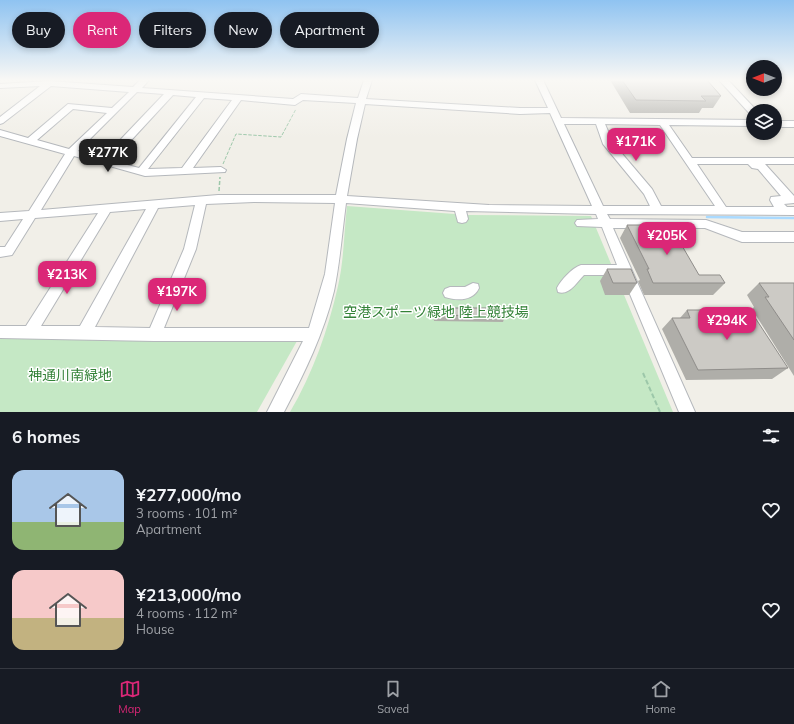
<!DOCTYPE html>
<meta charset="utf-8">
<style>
body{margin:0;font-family:Mulish,"Noto Sans JP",sans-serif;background:#20242c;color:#f1f3f6;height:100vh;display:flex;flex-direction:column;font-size:15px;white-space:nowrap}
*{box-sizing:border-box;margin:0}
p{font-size:13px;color:#9ea1a6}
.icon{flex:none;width:22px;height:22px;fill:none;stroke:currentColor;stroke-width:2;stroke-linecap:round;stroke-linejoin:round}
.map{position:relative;height:412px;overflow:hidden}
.side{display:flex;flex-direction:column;background:#171b24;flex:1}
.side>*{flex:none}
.banner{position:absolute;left:12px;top:12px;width:400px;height:36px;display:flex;gap:8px}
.needle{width:26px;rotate:270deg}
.buttons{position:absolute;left:746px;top:60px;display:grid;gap:8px}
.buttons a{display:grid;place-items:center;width:36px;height:36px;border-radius:50%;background:#171b24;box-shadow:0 2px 6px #0003;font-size:20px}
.price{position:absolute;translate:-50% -34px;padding:0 9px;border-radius:8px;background:#db2777;color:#fff;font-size:13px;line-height:26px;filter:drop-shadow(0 1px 2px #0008)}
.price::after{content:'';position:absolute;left:50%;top:24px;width:12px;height:9px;margin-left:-6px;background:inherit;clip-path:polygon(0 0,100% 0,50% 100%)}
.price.selected{background:#222;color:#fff}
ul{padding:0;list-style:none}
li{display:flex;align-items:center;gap:12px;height:100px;padding:0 12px}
li span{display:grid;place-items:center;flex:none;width:112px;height:80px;border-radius:12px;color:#555}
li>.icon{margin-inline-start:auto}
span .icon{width:48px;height:48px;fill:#fffc;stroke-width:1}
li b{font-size:17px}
h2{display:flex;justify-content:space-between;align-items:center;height:48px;padding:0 12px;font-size:17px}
.pill{padding:0 14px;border-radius:18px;background:#171b24;box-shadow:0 2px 6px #0003;font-size:14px;line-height:36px}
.pill.selected{background:#db2777;color:#fff}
.menu{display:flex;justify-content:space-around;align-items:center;height:56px;border-top:1px solid #363941;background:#171b24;font-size:11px;color:#9ea1a6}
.menu a{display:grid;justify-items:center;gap:2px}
.menu .selected{color:#db2777}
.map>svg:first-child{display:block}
</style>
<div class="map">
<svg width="794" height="412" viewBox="0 0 794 412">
<rect width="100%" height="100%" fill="#f1efe8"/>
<g fill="#c5e8c5">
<path d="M 347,206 L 468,215 L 591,216 L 673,412 L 290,412 C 313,373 328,330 338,286 C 344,260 344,232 347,206 Z"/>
<path d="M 0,337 L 297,341 L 257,412 L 0,412 Z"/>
</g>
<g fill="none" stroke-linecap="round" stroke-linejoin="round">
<path stroke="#aadaff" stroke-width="2.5" d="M 707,217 L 794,218"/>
<g stroke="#b5b8bc" stroke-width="2">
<g id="minor">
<path d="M 140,80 L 149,80 L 142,88 L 293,99 L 301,94 L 358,98 L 364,80 L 372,80 L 366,99 L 520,108 L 548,108 L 535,80 L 543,80 L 561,118 L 753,120 L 753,126 L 669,125 L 692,158 L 794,158 L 794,164 L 765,164 L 794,196 L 794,203 L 784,204 L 787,207 L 794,207 L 794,215 L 607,214 L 610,219 L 706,220 L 742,232 L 794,232 L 794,242 L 742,242 L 705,228 L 613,228 L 695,412 L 679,412 L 622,275 L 584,275 C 577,282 569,296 558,292 L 557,288 C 561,280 572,268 581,265 L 617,265 L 602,227 L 577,226 L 575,223 L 577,220 L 598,219 L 596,214 L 466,211 L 468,219 L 466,222 L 462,223 L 458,222 L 455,211 L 346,203 C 342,233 340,262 334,291 C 324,333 304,374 284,412 L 267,412 L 303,341 L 154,341 L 0,338 L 0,326 L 26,326 L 98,213 L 35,218 L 12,255 L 0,257 L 0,247 L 5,247 L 23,219 L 0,221 L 0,213 L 29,211 L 65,154 L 0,136 L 0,130 L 28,138 L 68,104 L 112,108 L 129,92 L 51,86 L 3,123 L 0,124 L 0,117 L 40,86 L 0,88 L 0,84 L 49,81 L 133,87 ZM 137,92 L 164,94 L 103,158 L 78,151 ZM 173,95 L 196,97 L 139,168 L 112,161 ZM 204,98 L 232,100 L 182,168 L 148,169 ZM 241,100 L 295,105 L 303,100 L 356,103 L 347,139 L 336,195 L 218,195 L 41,210 L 74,156 L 145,176 L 225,172 L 226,170 L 221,167 L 193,168 ZM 365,104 L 520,114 L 550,113 L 592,206 L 489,205 L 347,196 L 357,139 ZM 73,109 L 107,113 L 69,149 L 37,140 ZM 564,124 L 596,124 L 603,144 L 644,194 L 650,206 L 603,206 ZM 605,124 L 660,125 L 715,206 L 661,206 L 652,189 L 613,143 ZM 697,164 L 748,164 L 752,168 L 758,169 L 781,196 L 771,197 L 770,200 L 774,207 L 726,207 ZM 254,202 L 335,203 L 325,274 L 309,328 L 164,328 L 196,249 L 206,204 ZM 195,205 L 184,249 L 150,328 L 95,327 L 158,208 ZM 146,209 L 80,326 L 41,326 L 110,212 Z"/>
<path d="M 719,80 L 728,80 L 757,111 L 753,111 L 753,115 L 750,114 Z"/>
<rect x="775" y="121" width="19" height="6"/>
<path d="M 473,283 L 478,284 L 479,288 C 473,301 458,301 445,297 L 443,293 L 445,289 L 450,287 L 465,287 Z"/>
</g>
</g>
<path stroke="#9cc7a9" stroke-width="1" stroke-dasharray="3.5 1.5" stroke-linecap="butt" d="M 223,164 L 236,134 L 281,137 L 296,109"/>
<path stroke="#9cc7a9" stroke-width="1.5" stroke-dasharray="4 2" stroke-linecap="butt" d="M 219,191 L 220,177"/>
<path stroke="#9cc7a9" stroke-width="2" stroke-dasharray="5 2.5" stroke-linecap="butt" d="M 643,373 L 660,412"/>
<use href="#minor" fill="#fff" fill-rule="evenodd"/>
</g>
<g fill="#afaea9">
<path d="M 610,80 L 707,80 L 721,96 L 713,108 L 702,108 L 699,113 L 630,113 Z"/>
<path d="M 627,225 L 699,275 L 725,283 L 713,295 L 644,295 L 638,281 L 640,280 L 620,238 Z"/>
<path d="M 607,269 L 637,283 L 629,295 L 605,295 L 600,281 Z"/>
<path d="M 759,283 L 794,283 L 794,376 L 752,309 L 754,307 L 747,295 Z"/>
<path d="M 434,308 L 505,316 L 503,322 L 434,321 L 433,314 Z"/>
<path d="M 687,310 L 740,316 L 788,368 L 772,379 L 686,380 L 662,329 L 672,318 L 680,318 Z"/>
</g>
<g fill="#cccac5" stroke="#8f8d8a">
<path d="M 622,80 L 707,80 L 721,96 L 701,96 L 706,101 L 636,100 Z"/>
<path d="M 627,225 L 670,225 L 699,275 L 720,275 L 725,283 L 653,283 L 647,269 L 649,269 Z"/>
<path d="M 607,269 L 631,269 L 637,283 L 613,283 Z"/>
<path d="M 759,283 L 794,283 L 794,340 L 765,297 L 769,297 Z"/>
<path d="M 434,308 L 504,308 L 505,316 L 434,315 Z"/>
<path d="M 687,310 L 736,310 L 740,316 L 754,316 L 788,368 L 698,370 L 672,318 L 690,318 Z"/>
</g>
<linearGradient id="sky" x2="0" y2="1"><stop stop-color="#8fc3f1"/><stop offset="0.58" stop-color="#f9f8f5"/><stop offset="1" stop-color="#f9f8f5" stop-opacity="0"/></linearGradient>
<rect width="794" height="138" fill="url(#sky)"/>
<g text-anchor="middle" stroke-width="3" stroke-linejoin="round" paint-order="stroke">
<g font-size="14" fill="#348238" stroke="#fff">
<text x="436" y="317">空港スポーツ緑地 陸上競技場</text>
<text x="70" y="380">神通川南緑地</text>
</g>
</g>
</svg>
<div class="buttons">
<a><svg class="needle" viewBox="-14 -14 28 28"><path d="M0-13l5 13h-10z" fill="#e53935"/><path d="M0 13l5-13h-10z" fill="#9ea1a6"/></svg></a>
<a><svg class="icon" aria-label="layers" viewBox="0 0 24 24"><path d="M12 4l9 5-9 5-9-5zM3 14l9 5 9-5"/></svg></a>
</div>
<b class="price" style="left:636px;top:162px">¥171K</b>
<b class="price selected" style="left:108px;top:173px">¥277K</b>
<b class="price" style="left:667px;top:256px">¥205K</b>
<b class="price" style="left:67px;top:295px">¥213K</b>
<b class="price" style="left:177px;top:312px">¥197K</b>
<b class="price" style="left:727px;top:341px">¥294K</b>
<div class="banner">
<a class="pill">Buy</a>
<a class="pill selected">Rent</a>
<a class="pill">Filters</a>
<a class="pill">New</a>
<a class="pill">Apartment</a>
</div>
</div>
<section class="side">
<h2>6 homes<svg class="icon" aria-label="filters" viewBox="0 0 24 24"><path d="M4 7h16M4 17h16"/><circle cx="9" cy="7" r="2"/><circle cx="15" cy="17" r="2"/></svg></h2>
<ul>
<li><span style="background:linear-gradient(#a9c7e8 65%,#8fb573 0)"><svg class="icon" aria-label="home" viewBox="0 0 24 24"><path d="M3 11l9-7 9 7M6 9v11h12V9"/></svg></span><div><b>¥277,000/mo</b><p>3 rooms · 101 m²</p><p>Apartment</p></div><svg class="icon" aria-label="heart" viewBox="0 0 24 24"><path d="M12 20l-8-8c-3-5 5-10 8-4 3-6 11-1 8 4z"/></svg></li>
<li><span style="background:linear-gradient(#f6c9c9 60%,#c2b280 0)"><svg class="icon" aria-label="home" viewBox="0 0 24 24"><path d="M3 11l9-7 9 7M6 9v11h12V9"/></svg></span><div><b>¥213,000/mo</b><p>4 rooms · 112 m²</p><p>House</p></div><svg class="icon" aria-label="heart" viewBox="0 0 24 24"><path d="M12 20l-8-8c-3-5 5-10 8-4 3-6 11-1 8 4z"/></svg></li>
</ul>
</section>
<nav class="menu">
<a class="selected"><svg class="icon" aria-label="map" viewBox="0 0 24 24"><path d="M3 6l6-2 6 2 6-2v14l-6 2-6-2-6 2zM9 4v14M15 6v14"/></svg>Map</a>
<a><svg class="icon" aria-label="saved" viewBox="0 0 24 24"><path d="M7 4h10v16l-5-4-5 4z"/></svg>Saved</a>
<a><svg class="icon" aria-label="home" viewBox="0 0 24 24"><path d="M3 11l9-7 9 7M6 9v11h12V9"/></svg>Home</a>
</nav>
